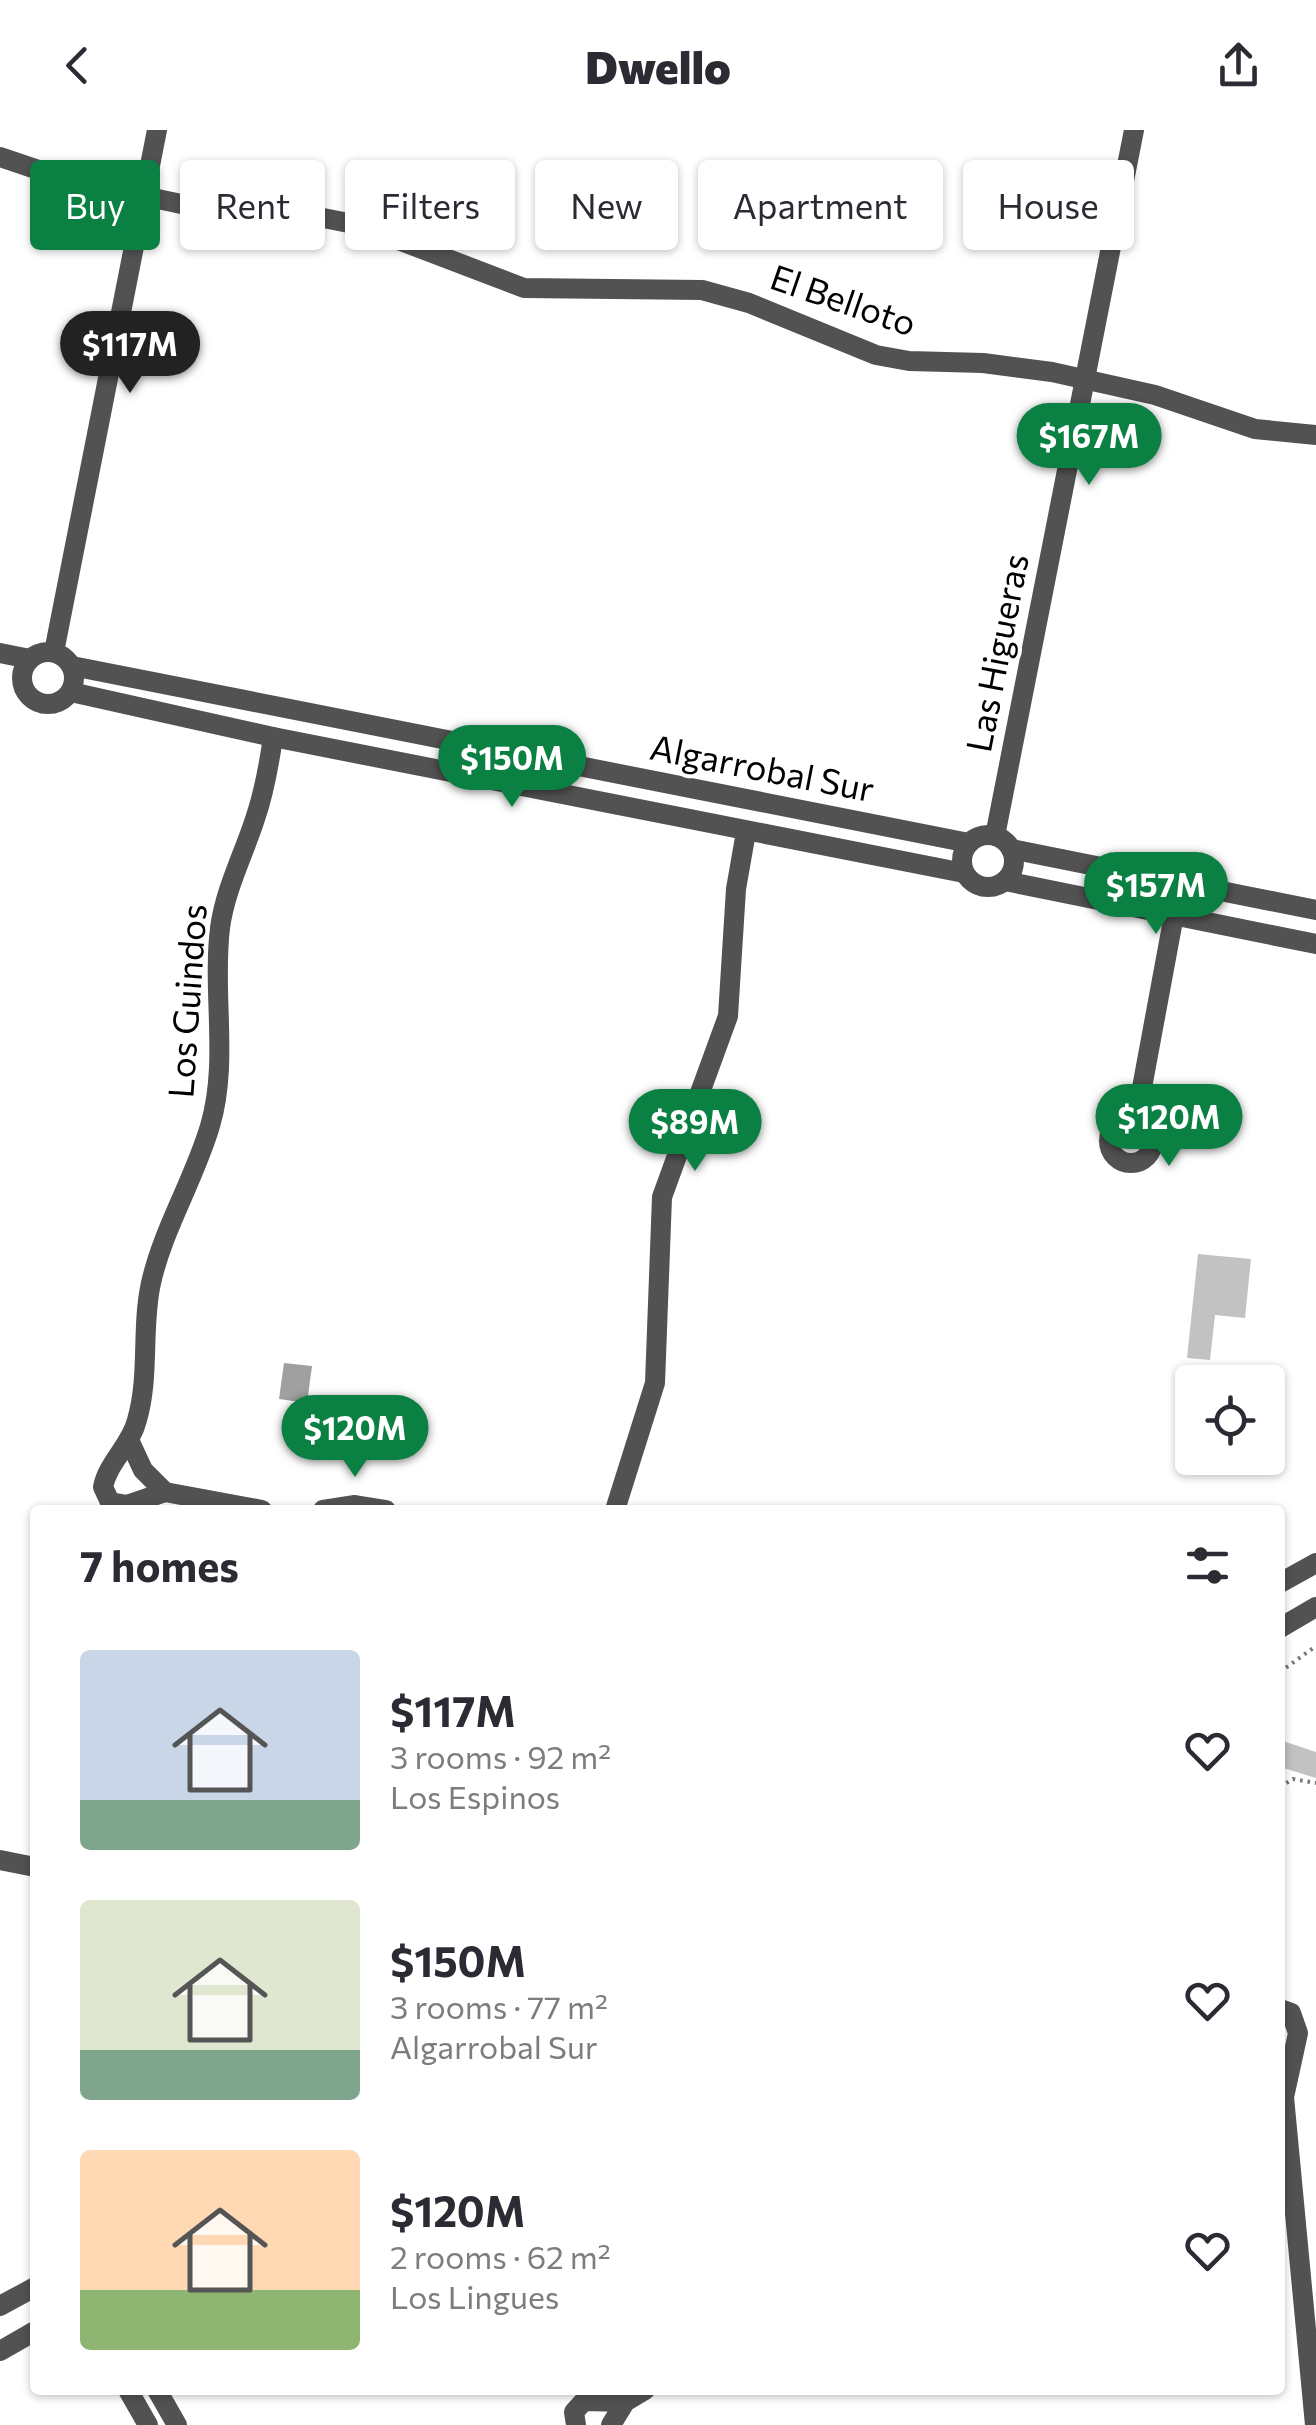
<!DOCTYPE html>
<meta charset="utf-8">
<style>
body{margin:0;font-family:Commissioner,sans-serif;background:#f2f2f3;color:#2b2b33;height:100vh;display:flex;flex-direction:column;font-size:38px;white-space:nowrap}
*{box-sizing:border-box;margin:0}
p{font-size:32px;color:#7c7c81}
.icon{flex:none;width:55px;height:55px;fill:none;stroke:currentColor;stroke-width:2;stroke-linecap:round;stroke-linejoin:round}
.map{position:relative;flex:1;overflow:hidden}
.sheet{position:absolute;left:30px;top:1375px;width:1255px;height:890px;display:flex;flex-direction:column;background:#fff;border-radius:10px;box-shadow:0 2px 8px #0004}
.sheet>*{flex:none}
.top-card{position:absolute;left:30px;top:30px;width:1258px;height:90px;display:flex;gap:20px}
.tools{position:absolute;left:1175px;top:1235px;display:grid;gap:20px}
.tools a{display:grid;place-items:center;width:110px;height:110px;border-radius:10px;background:#fff;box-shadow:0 2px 8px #0004;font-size:50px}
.price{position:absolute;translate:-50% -85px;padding:0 22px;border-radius:35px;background:#0b8043;color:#fff;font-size:32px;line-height:65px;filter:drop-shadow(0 2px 5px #0008)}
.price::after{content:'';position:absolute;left:50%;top:60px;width:30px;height:22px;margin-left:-15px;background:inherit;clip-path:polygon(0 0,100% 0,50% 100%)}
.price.current{background:#222;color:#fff}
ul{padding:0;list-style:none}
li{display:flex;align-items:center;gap:30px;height:250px;padding:0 50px}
li span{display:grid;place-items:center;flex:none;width:280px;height:200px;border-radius:10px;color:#555}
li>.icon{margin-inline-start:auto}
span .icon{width:120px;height:120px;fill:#fffc;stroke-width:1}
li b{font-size:42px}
h2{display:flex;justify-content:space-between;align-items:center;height:120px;padding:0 50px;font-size:42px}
.pill{padding:0 35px;border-radius:10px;background:#fff;box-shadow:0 2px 8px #0004;font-size:35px;line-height:90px}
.pill.current{background:#0b8043;color:#fff}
header{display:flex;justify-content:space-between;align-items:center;height:130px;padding:0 50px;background:#fff;font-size:45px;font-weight:800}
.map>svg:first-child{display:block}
</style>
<header><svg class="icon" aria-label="back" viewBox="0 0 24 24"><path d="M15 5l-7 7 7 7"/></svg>Dwello<svg class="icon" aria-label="share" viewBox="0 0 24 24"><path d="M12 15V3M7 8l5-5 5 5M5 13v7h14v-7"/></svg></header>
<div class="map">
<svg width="1316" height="2295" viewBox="0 0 1316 2295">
<rect width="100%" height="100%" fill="#fff"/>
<path fill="#a0a0a0" d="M 284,1233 L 312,1236 L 307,1273 L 279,1269 Z"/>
<g fill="#c2c2c2">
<path d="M 1198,1124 L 1251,1129 L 1245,1188 L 1215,1185 L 1210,1230 L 1187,1228 Z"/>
<path d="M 1280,1610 L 1316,1622 L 1316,1648 L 1280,1637 Z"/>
</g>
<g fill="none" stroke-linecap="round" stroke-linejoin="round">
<g stroke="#747474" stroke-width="4" stroke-dasharray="2.5 5" stroke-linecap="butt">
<path d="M 1280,1542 L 1316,1516"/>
<path d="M 1280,1657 L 1293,1649 L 1316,1653"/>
</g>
<g stroke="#525252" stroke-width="20">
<path d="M 0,27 L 68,50 L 186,75 L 308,85 L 359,95 L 524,158 L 702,160 L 749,173 L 876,225 L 909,231 L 983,233 L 1052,242 L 1155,265 L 1255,299 L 1316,305"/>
<circle cx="48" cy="548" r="26"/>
<path d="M 54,522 L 157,0"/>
<path d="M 0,523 L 30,529"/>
<path d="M 72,536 L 969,713"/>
<path d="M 71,562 L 273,607 L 964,743"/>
<circle cx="988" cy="731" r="26"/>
<path d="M 995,706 L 1134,0"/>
<path d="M 1011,719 L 1316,780"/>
<path d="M 1005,751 L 1316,814"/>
<circle cx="1131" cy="1011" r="22"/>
<path d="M 1136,990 L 1174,785"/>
<path d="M 130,1312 L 143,1340 L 165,1362"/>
<path d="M 262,1380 L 165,1362 L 127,1375 L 110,1372 L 103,1357 C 108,1332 131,1315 137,1290 C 150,1245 141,1198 151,1153 C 163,1099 194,1050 210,996 C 229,932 212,864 220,798 C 225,760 243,726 255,689 C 264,663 269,635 273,607"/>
<path d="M 323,1380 L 355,1375 L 386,1380"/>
<path d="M 615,1380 L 655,1253 L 662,1067 L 728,886 L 736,759 L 746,702"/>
<path d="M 1280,1453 L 1316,1433"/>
<path d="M 1280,1498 L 1316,1477"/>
<path d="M 0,1730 L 35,1737"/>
<path d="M 1280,1879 L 1291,1883 L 1298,1903 L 1284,1967 L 1315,2295"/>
<path d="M 0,2176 L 35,2157"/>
<path d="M 0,2221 L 35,2201"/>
<path d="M 128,2260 L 148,2295"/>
<path d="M 157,2260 L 177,2295"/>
<path d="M 576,2295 L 574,2282 L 584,2271 L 625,2272"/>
<path d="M 611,2295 L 625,2272 L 645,2260"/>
</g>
</g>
<g text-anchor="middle" stroke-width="8" stroke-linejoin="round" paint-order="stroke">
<g font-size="35" fill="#000" stroke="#fff">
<text transform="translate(843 171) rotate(19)" y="12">El Belloto</text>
<text transform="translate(998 523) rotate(-79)" y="12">Las Higueras</text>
<text transform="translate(762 639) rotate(11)" y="12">Algarrobal Sur</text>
<text transform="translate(188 871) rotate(-86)" y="12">Los Guindos</text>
</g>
</g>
</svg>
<div class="tools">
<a><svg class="icon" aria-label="locate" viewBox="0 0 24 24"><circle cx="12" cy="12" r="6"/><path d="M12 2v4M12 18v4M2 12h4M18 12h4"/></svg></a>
</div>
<b class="price current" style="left:130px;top:266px">$117M</b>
<b class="price" style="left:1089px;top:358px">$167M</b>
<b class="price" style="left:512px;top:680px">$150M</b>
<b class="price" style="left:1156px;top:807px">$157M</b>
<b class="price" style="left:1169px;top:1039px">$120M</b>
<b class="price" style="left:695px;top:1044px">$89M</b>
<b class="price" style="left:355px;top:1350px">$120M</b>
<div class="top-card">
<a class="pill current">Buy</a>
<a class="pill">Rent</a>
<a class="pill">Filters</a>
<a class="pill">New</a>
<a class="pill">Apartment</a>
<a class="pill">House</a>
</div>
<section class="sheet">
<h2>7 homes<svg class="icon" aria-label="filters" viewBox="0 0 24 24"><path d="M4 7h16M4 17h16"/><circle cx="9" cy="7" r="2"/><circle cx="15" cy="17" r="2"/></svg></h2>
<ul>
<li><span style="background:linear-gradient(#c9d6e8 75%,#7fa58c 0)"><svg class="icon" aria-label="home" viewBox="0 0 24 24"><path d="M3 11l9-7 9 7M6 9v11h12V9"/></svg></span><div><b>$117M</b><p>3 rooms · 92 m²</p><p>Los Espinos</p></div><svg class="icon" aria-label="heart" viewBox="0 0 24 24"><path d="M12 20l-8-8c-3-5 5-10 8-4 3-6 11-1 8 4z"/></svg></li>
<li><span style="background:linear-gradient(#dfe7d0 75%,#7fa58c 0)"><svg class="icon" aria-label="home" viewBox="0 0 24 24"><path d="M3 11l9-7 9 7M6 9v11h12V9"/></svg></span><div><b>$150M</b><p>3 rooms · 77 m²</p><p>Algarrobal Sur</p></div><svg class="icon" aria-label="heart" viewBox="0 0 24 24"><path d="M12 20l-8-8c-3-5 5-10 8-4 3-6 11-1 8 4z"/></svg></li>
<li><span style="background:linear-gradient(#ffd9b3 70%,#8fb573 0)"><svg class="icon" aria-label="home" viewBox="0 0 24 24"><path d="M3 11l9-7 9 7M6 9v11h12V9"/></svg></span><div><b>$120M</b><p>2 rooms · 62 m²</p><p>Los Lingues</p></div><svg class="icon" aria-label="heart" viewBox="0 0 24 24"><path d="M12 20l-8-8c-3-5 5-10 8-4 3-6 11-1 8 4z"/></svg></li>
</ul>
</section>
</div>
